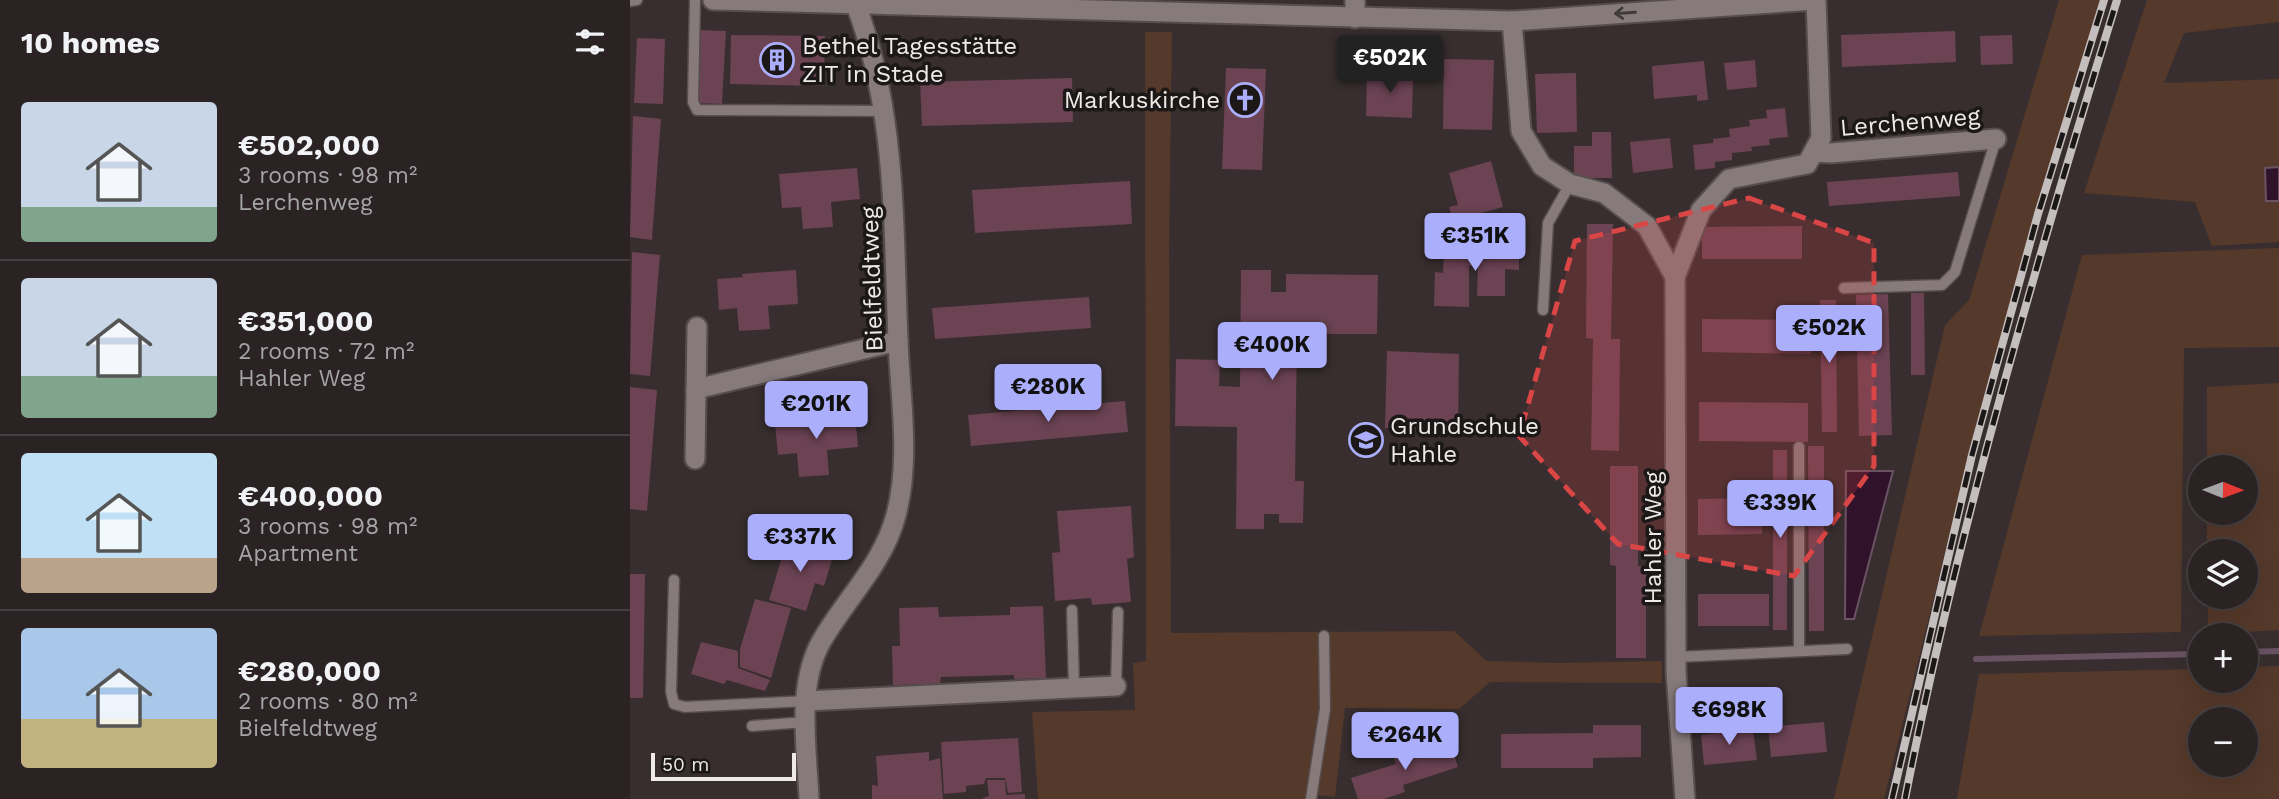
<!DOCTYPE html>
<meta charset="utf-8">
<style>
body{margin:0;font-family:"Work Sans",sans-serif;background:#362f30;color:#f1f3f6;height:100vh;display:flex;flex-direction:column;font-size:26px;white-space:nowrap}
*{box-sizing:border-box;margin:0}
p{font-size:23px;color:#a5a4a6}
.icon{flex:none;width:38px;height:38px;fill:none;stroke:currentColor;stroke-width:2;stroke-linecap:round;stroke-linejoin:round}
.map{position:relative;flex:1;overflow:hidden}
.details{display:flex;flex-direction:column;background:#2a2223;width:630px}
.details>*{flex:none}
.needle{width:46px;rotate:91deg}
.controls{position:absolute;left:1558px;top:455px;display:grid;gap:14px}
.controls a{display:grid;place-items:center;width:70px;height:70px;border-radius:50%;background:#2a2223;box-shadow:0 7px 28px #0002,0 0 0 2px #463f41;font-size:35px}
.scale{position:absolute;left:21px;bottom:18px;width:145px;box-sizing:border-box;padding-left:7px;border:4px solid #efe9e9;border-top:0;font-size:19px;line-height:24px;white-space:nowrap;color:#efe9e9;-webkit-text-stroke:5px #1c1818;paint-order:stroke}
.price{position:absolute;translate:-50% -60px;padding:0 16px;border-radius:7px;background:#abaffb;color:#111;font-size:23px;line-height:46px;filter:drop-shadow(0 2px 4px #0008)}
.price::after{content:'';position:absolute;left:50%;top:42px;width:21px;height:16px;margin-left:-10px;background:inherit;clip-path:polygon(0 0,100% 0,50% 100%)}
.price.selected{background:#222;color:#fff}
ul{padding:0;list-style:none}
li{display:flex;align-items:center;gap:21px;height:175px;padding:0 21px}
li+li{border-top:2px solid #463f41}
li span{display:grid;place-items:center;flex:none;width:196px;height:140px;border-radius:7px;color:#555}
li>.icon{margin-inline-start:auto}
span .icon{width:84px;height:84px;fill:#fffc;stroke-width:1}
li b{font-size:30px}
h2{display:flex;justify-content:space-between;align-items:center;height:84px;padding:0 21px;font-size:30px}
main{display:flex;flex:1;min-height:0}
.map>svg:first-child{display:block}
</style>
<main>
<section class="details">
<h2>10 homes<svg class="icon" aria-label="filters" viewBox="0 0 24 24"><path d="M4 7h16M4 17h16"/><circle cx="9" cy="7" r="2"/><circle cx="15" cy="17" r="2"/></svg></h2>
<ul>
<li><span style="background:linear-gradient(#c9d6e8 75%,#7fa58c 0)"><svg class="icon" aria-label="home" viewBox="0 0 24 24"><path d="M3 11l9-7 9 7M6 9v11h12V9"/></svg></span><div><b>€502,000</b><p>3 rooms · 98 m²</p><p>Lerchenweg</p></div></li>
<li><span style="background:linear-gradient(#c9d6e8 70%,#7fa58c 0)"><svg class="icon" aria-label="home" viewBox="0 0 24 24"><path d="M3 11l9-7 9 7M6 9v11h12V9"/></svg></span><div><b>€351,000</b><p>2 rooms · 72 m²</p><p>Hahler Weg</p></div></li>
<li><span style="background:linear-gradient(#bfe0f5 75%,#b9a48a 0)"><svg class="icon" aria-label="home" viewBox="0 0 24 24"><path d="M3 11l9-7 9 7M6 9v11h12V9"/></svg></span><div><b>€400,000</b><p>3 rooms · 98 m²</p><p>Apartment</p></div></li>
<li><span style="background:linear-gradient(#a9c7e8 65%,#c2b280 0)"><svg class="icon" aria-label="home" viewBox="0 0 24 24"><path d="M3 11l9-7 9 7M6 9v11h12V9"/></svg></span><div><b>€280,000</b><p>2 rooms · 80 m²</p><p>Bielfeldtweg</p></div></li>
</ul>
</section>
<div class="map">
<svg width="1649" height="799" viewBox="0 0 1649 799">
<rect width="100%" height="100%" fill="#382e2f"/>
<g fill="#55392a" fill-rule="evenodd">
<path d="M 1429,0 L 1472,0 L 1409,203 L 1340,452 L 1254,799 L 1204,799 L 1315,325 L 1339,300 Z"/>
<path d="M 1517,0 L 1649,0 L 1649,22 L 1554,33 L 1534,83 L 1649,79 L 1649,242 L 1582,246 L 1565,202 L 1454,193 Z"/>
<path d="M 515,32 L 542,32 L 539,249 L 541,633 L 824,631 L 857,661 L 928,663 L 1032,661 L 1032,683 L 860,682 L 829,709 L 715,708 L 705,797 L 677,794 L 676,799 L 408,799 L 402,712 L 505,710 L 503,663 L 516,661 Z"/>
<path d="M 1649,248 L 1649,347 L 1554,348 L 1551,632 L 1349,636 L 1452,255 Z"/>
<path d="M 1649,383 L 1649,630 L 1578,634 L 1578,597 L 1615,597 L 1615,551 L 1577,551 L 1577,513 L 1615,513 L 1615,467 L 1577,467 L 1577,387 Z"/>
<path d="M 1649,666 L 1649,799 L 1327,799 L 1349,674 L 1570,669 L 1570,681 L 1615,681 L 1615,667 ZM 1615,719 L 1615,765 L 1570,765 L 1570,719 Z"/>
</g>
<g fill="#30132a" stroke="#695363" stroke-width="2">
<path d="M 1649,167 L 1649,201 L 1636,201 L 1635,168 Z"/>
<path d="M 1216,471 L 1263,471 L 1224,619 L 1215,619 Z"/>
</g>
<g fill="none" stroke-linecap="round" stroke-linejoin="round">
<g stroke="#695363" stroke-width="6">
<path d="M 1615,652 L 1649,651"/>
<path d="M 1346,659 L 1570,654"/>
</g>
</g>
<g fill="#6b4353">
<path d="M 69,30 L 96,31 L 92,104 L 66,103 Z"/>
<path d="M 1325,31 L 1326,62 L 1212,67 L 1211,35 Z"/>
<path d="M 101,35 L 195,36 L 194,86 L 100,84 Z"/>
<path d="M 1382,35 L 1383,64 L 1351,65 L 1350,36 Z"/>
<path d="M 7,38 L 35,39 L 33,104 L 4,103 Z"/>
<path d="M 814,59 L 864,60 L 862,130 L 813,129 Z"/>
<path d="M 1125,60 L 1127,87 L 1097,90 L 1094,63 Z"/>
<path d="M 1074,61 L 1078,100 L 1067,101 L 1067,95 L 1024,99 L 1022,66 Z"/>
<path d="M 596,68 L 636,69 L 632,170 L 592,169 Z"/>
<path d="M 737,73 L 783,74 L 782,118 L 736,116 Z"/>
<path d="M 946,73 L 947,132 L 907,133 L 905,74 Z"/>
<path d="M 442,78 L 443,122 L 292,126 L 290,82 Z"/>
<path d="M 1155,108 L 1158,137 L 1139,139 L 1140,145 L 1121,147 L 1122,151 L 1102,153 L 1102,160 L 1085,162 L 1085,168 L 1065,170 L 1063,145 L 1083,143 L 1083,139 L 1100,137 L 1099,129 L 1120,126 L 1119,120 L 1137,118 L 1136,110 Z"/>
<path d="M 3,116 L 31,119 L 22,240 L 0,237 Z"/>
<path d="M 962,132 L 981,132 L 982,178 L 944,178 L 944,146 L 962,146 Z"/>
<path d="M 1040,138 L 1043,168 L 1003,173 L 1000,142 Z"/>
<path d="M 861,161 L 873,207 L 823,221 L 819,207 L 828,205 L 819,173 Z"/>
<path d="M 227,168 L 230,199 L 201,202 L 203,227 L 173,229 L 171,207 L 152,208 L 149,174 Z"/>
<path d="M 1328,172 L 1330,196 L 1199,206 L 1197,182 Z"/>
<path d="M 500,181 L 502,224 L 345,233 L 342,190 Z"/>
<path d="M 957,224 L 983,224 L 981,339 L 990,339 L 989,451 L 961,450 L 963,339 L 956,338 Z"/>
<path d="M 1172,226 L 1172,259 L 1072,259 L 1072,227 Z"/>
<path d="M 849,243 L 889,244 L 889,270 L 875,269 L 875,296 L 847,296 L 848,266 L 839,266 L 839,307 L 804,306 L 805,272 L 813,273 L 814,250 L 849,250 Z"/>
<path d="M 2,252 L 30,255 L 20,376 L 0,374 Z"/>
<path d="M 166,270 L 168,304 L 138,306 L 140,329 L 109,331 L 107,308 L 89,310 L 87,279 L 113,277 L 112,274 Z"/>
<path d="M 611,270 L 641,270 L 641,292 L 656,292 L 656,274 L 748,275 L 747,334 L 667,334 L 665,481 L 674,481 L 673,523 L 649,523 L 649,514 L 634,514 L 634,529 L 606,529 L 607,427 L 545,426 L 546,359 L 590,360 L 589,386 L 610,387 Z"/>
<path d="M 1281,293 L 1294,293 L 1295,375 L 1281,375 Z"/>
<path d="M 1258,294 L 1262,435 L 1229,436 L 1226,295 Z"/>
<path d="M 459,297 L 461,328 L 305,339 L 302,308 Z"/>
<path d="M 1190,300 L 1206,300 L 1207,432 L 1192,432 Z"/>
<path d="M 1072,319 L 1182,320 L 1181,354 L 1072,352 Z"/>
<path d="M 757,351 L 829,354 L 828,430 L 755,428 Z"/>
<path d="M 0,387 L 27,390 L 17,511 L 0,509 Z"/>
<path d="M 495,401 L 498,432 L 341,446 L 338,415 Z"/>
<path d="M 1069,402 L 1178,403 L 1178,442 L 1069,441 Z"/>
<path d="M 225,413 L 228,447 L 197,450 L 199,475 L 169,477 L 167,453 L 148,455 L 145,424 L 172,422 L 171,418 Z"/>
<path d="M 1178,446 L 1194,446 L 1194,631 L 1179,631 Z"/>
<rect x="1143" y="450" width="14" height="180"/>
<path d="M 980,466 L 1008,466 L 1008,566 L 1016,566 L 1016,658 L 986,658 L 986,566 L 980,565 Z"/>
<path d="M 1132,498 L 1132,534 L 1068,535 L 1068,499 Z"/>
<path d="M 501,506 L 504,557 L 497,559 L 501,602 L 462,605 L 461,598 L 425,601 L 422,553 L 430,552 L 427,511 Z"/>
<path d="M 158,537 L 204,553 L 194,586 L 185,583 L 176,611 L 139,600 Z"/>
<path d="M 0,574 L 15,574 L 13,698 L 0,698 Z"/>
<rect x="1068" y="594" width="71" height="32"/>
<path d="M 125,599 L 161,608 L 141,678 L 110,667 L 110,649 Z"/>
<path d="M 413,606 L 416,678 L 384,679 L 384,675 L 311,677 L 310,684 L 263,685 L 262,646 L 270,646 L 269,608 L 308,607 L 309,617 L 380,615 L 380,607 Z"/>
<path d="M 71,642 L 108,651 L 108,668 L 140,680 L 135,691 L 97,680 L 94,684 L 61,674 Z"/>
<path d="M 1194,722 L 1197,752 L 1141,757 L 1138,727 Z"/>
<path d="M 963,725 L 1011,725 L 1011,757 L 963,758 L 963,768 L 871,768 L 871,734 L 963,733 Z"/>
<path d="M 1123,729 L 1127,760 L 1074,765 L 1071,735 Z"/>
<path d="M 388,738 L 392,792 L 378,793 L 375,778 L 356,778 L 354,784 L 336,786 L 336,792 L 314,794 L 311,742 Z"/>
<path d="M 819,740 L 828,767 L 773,785 L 775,792 L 754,799 L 728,799 L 721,778 L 766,764 L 764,758 Z"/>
<path d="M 299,752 L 299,761 L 310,758 L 313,799 L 242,799 L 242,785 L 248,786 L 246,756 Z"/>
<path d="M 357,780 L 375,780 L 376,795 L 395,794 L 395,799 L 351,799 L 359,796 Z"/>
</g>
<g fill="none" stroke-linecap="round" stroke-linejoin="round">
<g stroke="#554d4e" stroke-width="13">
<g id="service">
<path d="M 65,0 L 63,102 L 67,110 L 256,111"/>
<path d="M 0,1 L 7,0"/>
<path d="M 1214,288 L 1312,285 L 1325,272 L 1366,139"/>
<path d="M 913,310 L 918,223 L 940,184"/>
<path d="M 1169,447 L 1169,651"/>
<path d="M 44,580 L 41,692 L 44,704 L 55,707 L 176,701"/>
<path d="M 442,610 L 444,688"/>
<path d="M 1046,657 L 1217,649"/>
<path d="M 486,686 L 488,612"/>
<path d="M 122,726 L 176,722"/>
<path d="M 681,799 L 695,709 L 694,636"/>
</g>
</g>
<g stroke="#554d4e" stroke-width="23">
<g id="minor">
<path d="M 83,0 L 882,21 L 1185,0"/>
<path d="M 725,18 L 725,0"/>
<path d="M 882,21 L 891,131 L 912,166 L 940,184 L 974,193 L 1017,226 L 1045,277 L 1046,672 L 1055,799"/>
<path d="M 1184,152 L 1201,153 L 1366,139"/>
<path d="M 1045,277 L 1071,210 L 1099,179 L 1177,164 L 1191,138 L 1186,0"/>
<path d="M 66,389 L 268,341"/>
<path d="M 65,459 L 67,327"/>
<path d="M 176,701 L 486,686"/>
<path d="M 179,799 C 177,750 166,687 191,642 C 216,598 253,565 266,515 C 281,459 270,397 268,340 C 263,224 267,109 224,0"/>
</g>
</g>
<use href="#service" stroke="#867a7b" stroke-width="10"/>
<use href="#minor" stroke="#867a7b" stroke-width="19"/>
<g stroke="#c5bebf" stroke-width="8">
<g id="rail">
<path d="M 1262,799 L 1342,455 L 1408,214 L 1474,0"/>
<path d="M 1275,799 C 1328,528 1406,263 1487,0"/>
</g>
</g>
<use href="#rail" stroke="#1c1818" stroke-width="5" stroke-dasharray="16" stroke-linecap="butt"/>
</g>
<defs><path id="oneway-shaft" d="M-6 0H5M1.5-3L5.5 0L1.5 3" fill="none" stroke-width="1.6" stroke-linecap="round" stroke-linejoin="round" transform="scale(1.75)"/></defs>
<use stroke="#413a3b" href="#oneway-shaft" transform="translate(995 13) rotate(176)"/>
<path fill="#da4545" fill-opacity="0.2" stroke="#da4545" stroke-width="5" stroke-dasharray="14 9" stroke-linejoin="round" d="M 1119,198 L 1244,243 L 1244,466 L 1164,576 L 988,544 L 889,436 L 945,241 Z"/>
<defs>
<g id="building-ring" transform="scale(1.75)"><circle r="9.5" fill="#1c1818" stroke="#abaffb" stroke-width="1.5"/><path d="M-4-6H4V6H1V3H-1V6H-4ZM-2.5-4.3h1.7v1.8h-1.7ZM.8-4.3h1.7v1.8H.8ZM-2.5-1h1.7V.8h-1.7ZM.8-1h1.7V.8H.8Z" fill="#abaffb"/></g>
<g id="church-ring" transform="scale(1.75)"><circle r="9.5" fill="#1c1818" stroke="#abaffb" stroke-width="1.5"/><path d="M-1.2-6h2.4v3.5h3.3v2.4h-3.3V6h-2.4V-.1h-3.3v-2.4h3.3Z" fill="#abaffb"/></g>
<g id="school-ring" transform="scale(1.75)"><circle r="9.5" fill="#1c1818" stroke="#abaffb" stroke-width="1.5"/><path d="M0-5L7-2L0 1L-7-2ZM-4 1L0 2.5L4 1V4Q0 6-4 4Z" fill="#abaffb"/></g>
</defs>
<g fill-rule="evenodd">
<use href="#building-ring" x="147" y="60"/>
<use href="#church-ring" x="615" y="100"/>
<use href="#school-ring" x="736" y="440"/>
</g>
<g text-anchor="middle" stroke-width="7" stroke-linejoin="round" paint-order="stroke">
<g font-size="24" fill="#efe9e9" stroke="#1c1818" text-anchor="start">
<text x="172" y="54">Bethel Tagesstätte<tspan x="172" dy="28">ZIT in Stade</tspan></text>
<text x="590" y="108" text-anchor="end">Markuskirche</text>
<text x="760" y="434">Grundschule<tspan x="760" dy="28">Hahle</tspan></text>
</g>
<g font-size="24" fill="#efe9e9" stroke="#1c1818">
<text transform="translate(1280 122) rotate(-5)" y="8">Lerchenweg</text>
<text transform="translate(242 279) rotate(-92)" y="8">Bielfeldtweg</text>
<text transform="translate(1023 538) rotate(-90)" y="8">Hahler Weg</text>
</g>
</g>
</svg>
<div class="controls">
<a><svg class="needle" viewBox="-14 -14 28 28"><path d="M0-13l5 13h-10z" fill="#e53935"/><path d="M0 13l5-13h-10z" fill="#a5a4a6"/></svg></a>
<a><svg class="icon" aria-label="layers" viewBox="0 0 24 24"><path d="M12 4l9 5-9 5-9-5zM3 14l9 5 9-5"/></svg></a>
<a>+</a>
<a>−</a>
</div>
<div class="scale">50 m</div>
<b class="price selected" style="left:760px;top:95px">€502K</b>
<b class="price" style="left:845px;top:273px">€351K</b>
<b class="price" style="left:1199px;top:365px">€502K</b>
<b class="price" style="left:642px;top:382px">€400K</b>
<b class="price" style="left:418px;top:424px">€280K</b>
<b class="price" style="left:186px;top:441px">€201K</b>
<b class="price" style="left:1150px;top:540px">€339K</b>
<b class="price" style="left:170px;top:574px">€337K</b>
<b class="price" style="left:1099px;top:747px">€698K</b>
<b class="price" style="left:775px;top:772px">€264K</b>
</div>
</main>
